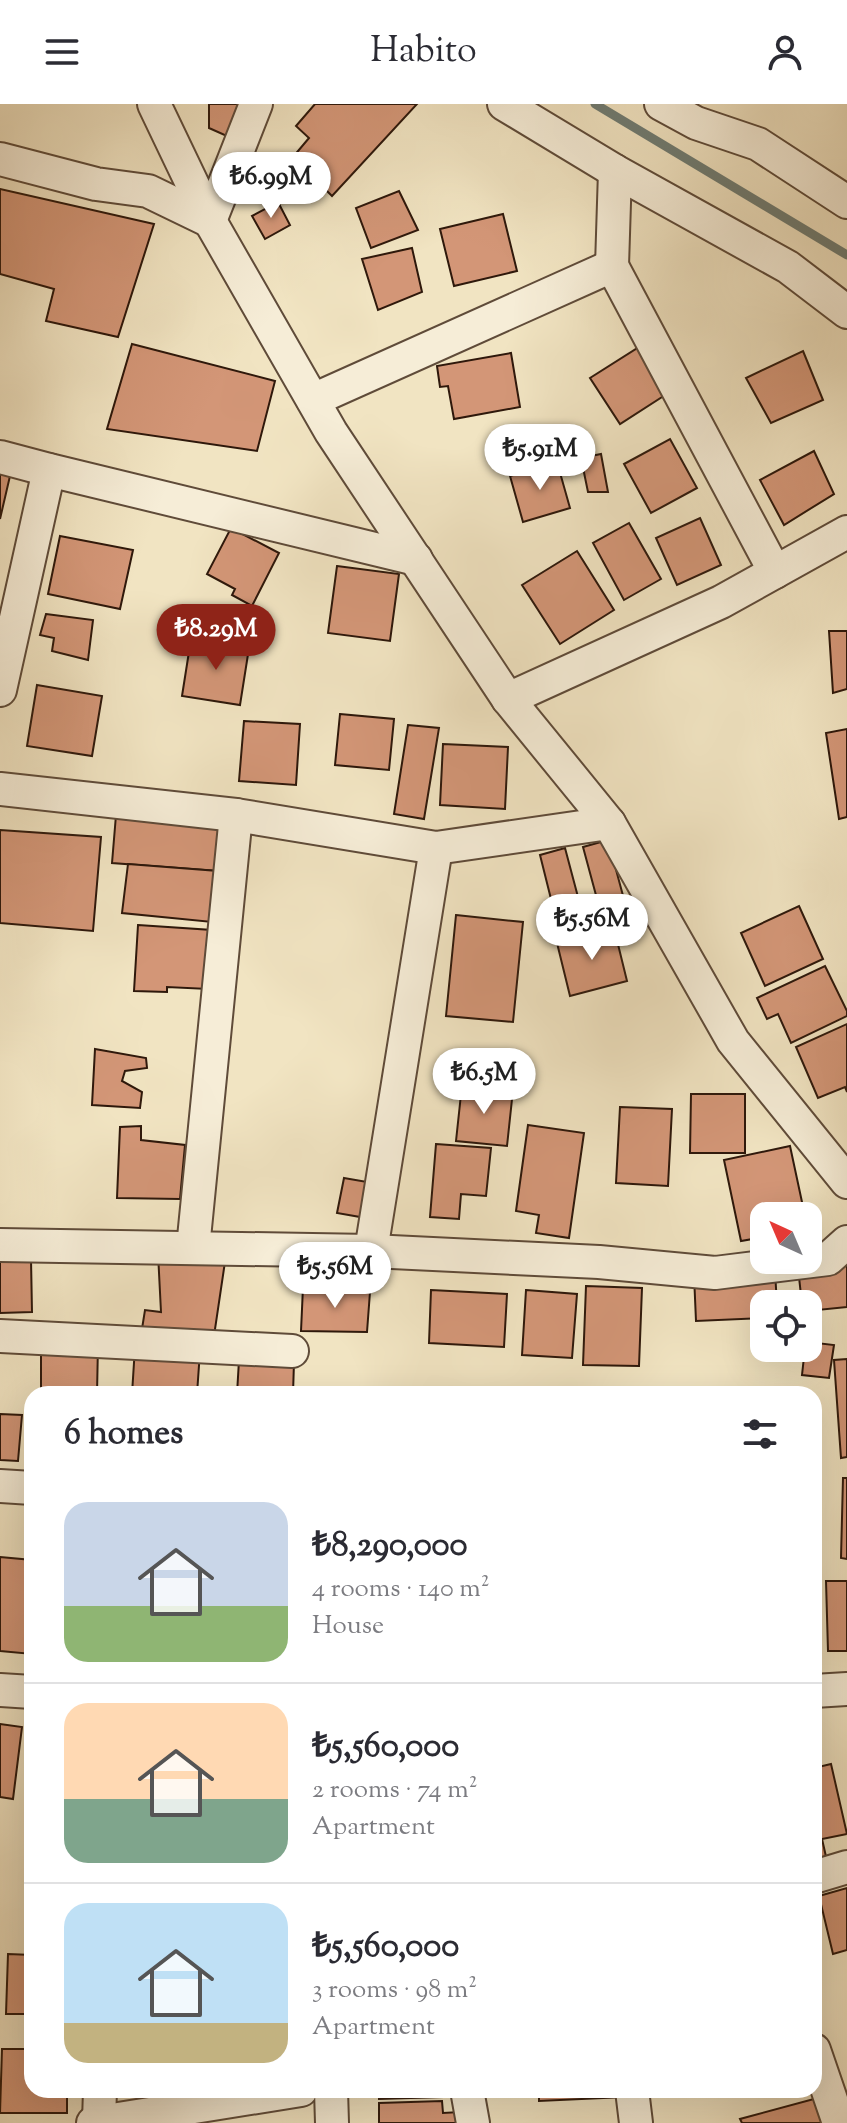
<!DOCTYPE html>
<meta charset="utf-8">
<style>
body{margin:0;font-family:"Sorts Mill Goudy",serif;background:#f2f2f3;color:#2b2b33;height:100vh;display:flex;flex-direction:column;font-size:30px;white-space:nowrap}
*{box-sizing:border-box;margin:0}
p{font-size:26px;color:#7c7c81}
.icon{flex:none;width:44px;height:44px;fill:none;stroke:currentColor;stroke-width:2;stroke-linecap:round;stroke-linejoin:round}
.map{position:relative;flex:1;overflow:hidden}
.drawer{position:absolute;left:24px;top:1282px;width:798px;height:712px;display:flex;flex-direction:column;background:#fff;border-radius:24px;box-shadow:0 8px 32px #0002}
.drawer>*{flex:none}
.needle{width:52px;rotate:316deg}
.controls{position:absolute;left:750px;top:1098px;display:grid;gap:16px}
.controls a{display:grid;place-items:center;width:72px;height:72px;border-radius:16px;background:#fff;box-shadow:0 8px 32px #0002;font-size:40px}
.price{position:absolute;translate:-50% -68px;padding:0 18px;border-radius:28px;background:#fff;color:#222;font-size:26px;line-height:52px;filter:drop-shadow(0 2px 4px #0008)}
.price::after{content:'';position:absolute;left:50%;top:48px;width:24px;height:18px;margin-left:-12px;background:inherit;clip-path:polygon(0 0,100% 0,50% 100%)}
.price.on{background:#8f2418;color:#fff}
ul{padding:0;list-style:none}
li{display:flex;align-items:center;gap:24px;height:200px;padding:0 40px}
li+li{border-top:2px solid #e1e1e2}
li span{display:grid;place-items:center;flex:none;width:224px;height:160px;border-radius:24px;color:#555}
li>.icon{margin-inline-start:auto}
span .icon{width:96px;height:96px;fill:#fffc;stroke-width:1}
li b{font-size:34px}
h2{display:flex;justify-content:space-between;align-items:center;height:96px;padding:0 40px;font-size:34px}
header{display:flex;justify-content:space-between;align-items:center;height:104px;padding:0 40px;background:#fff;font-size:36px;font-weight:600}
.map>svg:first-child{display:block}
</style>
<header><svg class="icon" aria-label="menu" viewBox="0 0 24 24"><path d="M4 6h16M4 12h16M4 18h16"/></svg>Habito<svg class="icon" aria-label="person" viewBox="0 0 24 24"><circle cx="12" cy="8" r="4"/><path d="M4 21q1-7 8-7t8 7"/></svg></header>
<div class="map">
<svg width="847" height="2019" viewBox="0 0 847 2019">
<rect width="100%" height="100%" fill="#f1e4c2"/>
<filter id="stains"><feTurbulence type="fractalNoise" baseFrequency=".0025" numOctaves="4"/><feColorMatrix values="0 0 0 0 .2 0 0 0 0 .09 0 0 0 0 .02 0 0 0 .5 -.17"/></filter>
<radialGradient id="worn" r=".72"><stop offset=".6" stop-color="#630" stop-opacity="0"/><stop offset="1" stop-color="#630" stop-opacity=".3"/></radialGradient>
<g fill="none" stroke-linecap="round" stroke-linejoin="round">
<path stroke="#6f7c73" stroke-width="9" d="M 595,0 L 847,151"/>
</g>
<g fill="#d39677" stroke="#2e180b" stroke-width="2">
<path d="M 209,0 L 245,0 L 229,33 L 209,24 Z"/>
<path d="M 315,0 L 417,0 L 332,92 L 293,53 L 309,34 L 296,22 Z"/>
<path d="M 0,85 L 154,120 L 118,233 L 46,217 L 54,185 L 0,170 Z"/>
<path d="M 399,87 L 418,126 L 371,144 L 356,104 Z"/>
<path d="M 278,98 L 290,121 L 265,135 L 252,112 Z"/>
<path d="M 503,110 L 517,167 L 454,182 L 440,125 Z"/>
<path d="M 412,144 L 422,188 L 378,206 L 362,155 Z"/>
<path d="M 647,238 L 676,284 L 620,320 L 590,274 Z"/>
<path d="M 132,240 L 275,277 L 257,347 L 107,325 Z"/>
<path d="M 803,247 L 823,296 L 771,319 L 746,274 Z"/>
<path d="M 511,249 L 520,303 L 454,315 L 448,282 L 440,283 L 437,262 Z"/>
<path d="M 670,335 L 697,384 L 651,409 L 624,360 Z"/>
<path d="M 814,347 L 834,390 L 784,421 L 760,376 Z"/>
<path d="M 601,350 L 608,388 L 588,388 L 581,354 Z"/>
<path d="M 557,358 L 570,404 L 523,418 L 510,372 Z"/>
<path d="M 0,369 L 10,372 L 0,415 Z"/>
<path d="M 700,414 L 721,461 L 677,481 L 656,434 Z"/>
<path d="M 629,419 L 661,475 L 624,496 L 593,439 Z"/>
<path d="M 231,424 L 279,449 L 252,502 L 232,491 L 235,485 L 207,470 Z"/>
<path d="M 60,432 L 133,446 L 120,505 L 48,490 Z"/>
<path d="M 577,447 L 614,506 L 560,540 L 522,481 Z"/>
<path d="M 337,462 L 399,470 L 390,537 L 328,529 Z"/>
<path d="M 46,510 L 93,516 L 88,556 L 52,547 L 54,534 L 40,531 Z"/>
<path d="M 829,527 L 847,527 L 847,585 L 833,589 Z"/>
<path d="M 191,535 L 249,544 L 240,601 L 182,592 Z"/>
<path d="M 37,581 L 102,592 L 92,652 L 27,642 Z"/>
<path d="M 340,610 L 394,615 L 389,666 L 335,661 Z"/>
<path d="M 244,617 L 300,620 L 296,681 L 239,677 Z"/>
<path d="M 408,621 L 439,624 L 424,715 L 394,710 Z"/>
<path d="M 847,625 L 847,713 L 839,715 L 826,629 Z"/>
<path d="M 443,640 L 508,643 L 505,705 L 440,701 Z"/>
<path d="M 116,711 L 228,725 L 218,767 L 112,759 Z"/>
<path d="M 0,726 L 101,733 L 93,827 L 0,819 Z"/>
<path d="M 608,736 L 625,799 L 600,806 L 583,743 Z"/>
<path d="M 565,744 L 582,808 L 556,815 L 540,751 Z"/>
<path d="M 128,760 L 218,767 L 212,818 L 122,809 Z"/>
<path d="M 799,802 L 823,855 L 765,882 L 741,829 Z"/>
<path d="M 456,811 L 523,818 L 513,918 L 446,912 Z"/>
<path d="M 138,821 L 212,826 L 208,885 L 167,883 L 167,888 L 134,887 Z"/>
<path d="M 614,824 L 627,877 L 570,892 L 557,839 Z"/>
<path d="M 825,862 L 847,907 L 847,912 L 791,939 L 778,910 L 767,915 L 757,894 Z"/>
<path d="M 847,920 L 847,988 L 845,983 L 818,994 L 796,943 Z"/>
<path d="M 95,945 L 146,954 L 147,964 L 125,967 L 122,977 L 142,988 L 140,1004 L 92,1001 Z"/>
<path d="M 462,981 L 513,986 L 507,1042 L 456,1037 Z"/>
<path d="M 691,990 L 745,990 L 745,1049 L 690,1049 Z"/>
<path d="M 620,1003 L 672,1005 L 668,1082 L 616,1079 Z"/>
<path d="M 528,1021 L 584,1029 L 569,1134 L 536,1129 L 539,1111 L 516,1107 Z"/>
<path d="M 141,1022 L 141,1036 L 185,1041 L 180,1095 L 117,1094 L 120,1023 Z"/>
<path d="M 436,1040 L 491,1044 L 486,1092 L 461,1090 L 459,1115 L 430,1113 Z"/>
<path d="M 790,1042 L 805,1112 L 764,1112 L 764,1133 L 741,1137 L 724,1056 Z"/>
<path d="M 344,1074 L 373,1079 L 366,1114 L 337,1109 Z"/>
<path d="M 158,1149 L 226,1151 L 214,1232 L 141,1231 L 145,1206 L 161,1208 Z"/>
<path d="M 0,1155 L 31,1155 L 32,1208 L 0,1209 Z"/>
<path d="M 847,1159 L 847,1203 L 808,1207 L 808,1200 L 802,1200 L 798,1164 Z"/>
<path d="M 775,1168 L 777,1200 L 764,1200 L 764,1214 L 696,1217 L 694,1171 Z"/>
<path d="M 586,1182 L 642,1184 L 639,1262 L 583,1261 Z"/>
<path d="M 303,1183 L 370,1188 L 367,1228 L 301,1227 Z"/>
<path d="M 431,1186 L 507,1190 L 504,1243 L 429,1239 Z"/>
<path d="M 526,1186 L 577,1190 L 572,1254 L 522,1251 Z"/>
<path d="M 808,1238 L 834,1241 L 829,1274 L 802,1271 L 805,1244 L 808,1244 Z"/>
<path d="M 41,1240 L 98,1240 L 97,1290 L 41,1290 Z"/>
<path d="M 135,1243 L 200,1247 L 197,1290 L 132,1290 Z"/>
<path d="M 847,1255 L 847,1353 L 841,1354 L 834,1256 Z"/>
<path d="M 239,1256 L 294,1258 L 293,1290 L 237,1290 Z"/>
<path d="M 0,1310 L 22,1311 L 18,1357 L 0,1356 Z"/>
<path d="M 843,1374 L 847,1374 L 847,1455 L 841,1454 Z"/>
<path d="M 0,1453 L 32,1456 L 32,1550 L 0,1547 Z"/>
<path d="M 826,1477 L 847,1477 L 847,1547 L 828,1547 Z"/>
<path d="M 0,1620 L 22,1623 L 13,1695 L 0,1693 Z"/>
<path d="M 831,1660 L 847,1730 L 822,1735 L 827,1757 L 814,1760 L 814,1664 Z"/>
<path d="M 847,1784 L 847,1846 L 833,1850 L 819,1792 Z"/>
<path d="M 8,1850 L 32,1851 L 32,1910 L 6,1910 Z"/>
<path d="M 2,1945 L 32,1945 L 32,1986 L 67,1986 L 67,2009 L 0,2009 Z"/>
<path d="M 379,1986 L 443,1986 L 443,1993 L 379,1995 Z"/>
<path d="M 539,1986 L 624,1986 L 624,1993 L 539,1997 Z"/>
<path d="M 825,1992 L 832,2019 L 742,2019 L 740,2015 Z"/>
<path d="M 442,1997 L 443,2009 L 460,2008 L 460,2019 L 379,2019 L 379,1999 Z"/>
</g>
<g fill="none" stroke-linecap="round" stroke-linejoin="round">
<g stroke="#5f4b39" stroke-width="36">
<g id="minor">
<path d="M 154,0 L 210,117 L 331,328 L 508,595 L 609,719 L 733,937 L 847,1078"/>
<path d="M 504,0 L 615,67 L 788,163 L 847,208"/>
<path d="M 661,0 L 696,19 L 758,40 L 847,98"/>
<path d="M 0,55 L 96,80 L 148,87 L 210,117 L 256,0"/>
<path d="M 612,162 L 615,67"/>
<path d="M 313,296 L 612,162 L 775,468"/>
<path d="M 0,353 L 49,366 L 416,455"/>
<path d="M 0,586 L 49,366"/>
<path d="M 508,595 L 721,498 L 847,428"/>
<path d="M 0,685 L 236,711 L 436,744 L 609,719"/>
<path d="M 0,1141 L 371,1147 L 599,1158 L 715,1169 L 828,1155 L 847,1138"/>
<path d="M 193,1144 L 236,711"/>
<path d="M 371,1147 L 436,744"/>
<path d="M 0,1232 L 292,1247"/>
<path d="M 0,1382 L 32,1384"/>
<path d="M 0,1586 L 32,1588"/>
<path d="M 814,1587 L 847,1585"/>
<path d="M 814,1773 L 847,1763"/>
<path d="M 814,1946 L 839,2019"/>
<path d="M 331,1986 L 332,2019"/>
<path d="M 467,1986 L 473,2019"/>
<path d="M 632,1986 L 636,2019"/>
<path d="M 99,2017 L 100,1986"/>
<path d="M 93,2019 L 301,1986"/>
</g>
</g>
<use href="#minor" stroke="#f6edd7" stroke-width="32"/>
</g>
<rect width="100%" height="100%" filter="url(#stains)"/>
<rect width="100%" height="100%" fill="url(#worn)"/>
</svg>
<div class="controls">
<a><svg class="needle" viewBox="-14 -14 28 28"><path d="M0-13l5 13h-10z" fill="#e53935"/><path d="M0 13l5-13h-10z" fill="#7c7c81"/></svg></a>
<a><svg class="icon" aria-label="locate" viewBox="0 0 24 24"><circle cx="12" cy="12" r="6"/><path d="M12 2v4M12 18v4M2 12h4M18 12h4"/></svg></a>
</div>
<b class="price" style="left:271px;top:116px">₺6.99M</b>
<b class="price" style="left:540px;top:388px">₺5.91M</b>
<b class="price on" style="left:216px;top:568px">₺8.29M</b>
<b class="price" style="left:592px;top:858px">₺5.56M</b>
<b class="price" style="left:484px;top:1012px">₺6.5M</b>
<b class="price" style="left:335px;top:1206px">₺5.56M</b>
<section class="drawer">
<h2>6 homes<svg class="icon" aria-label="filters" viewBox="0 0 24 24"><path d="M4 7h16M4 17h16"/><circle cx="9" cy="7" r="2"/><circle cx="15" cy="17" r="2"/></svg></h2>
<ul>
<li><span style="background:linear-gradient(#c9d6e8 65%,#8fb573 0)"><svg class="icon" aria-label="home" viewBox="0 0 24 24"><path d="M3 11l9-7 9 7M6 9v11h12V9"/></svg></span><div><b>₺8,290,000</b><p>4 rooms · 140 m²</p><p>House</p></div></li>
<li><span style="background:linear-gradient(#ffd9b3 60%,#7fa58c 0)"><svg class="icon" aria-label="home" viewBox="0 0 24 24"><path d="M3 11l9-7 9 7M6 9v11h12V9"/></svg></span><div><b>₺5,560,000</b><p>2 rooms · 74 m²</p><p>Apartment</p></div></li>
<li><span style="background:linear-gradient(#bfe0f5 75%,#c2b280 0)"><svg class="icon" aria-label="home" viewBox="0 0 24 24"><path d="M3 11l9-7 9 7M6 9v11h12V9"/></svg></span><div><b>₺5,560,000</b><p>3 rooms · 98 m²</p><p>Apartment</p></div></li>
</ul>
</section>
</div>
